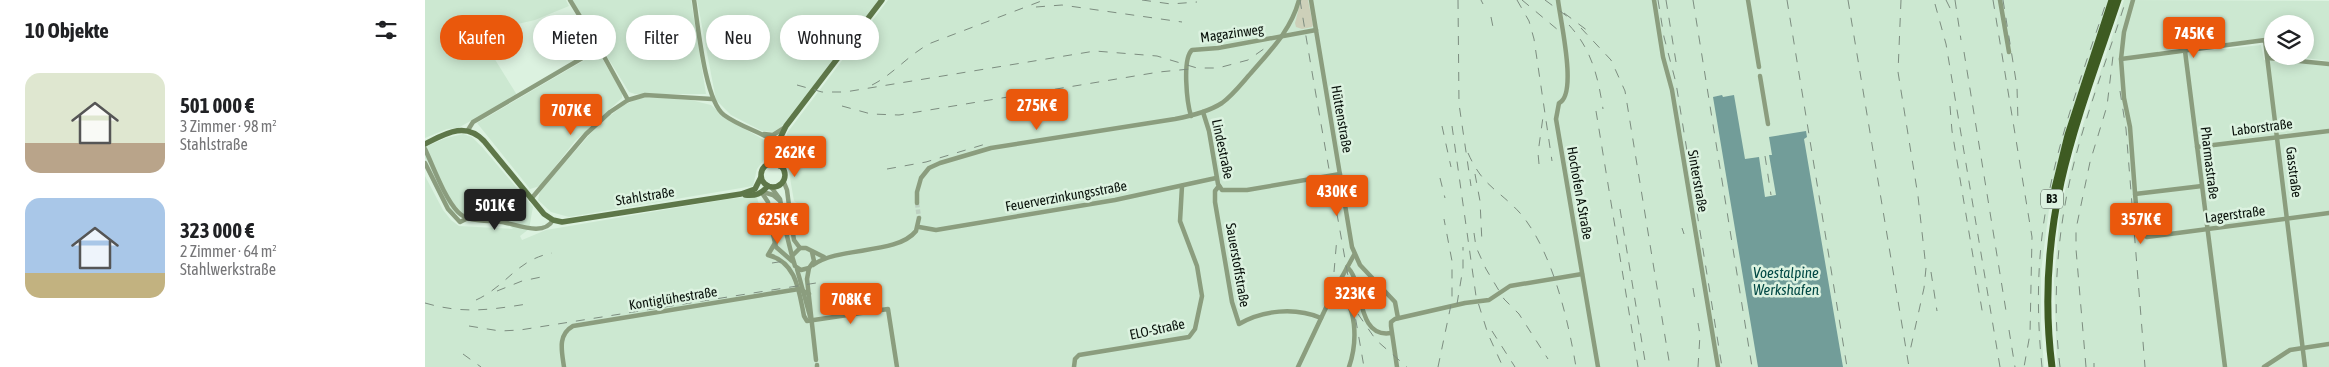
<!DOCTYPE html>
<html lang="de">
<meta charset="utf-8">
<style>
body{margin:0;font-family:"Asap Condensed",sans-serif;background:#f6f6f6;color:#202124;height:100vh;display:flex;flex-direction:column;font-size:19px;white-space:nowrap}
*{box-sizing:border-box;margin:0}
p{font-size:16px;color:#757577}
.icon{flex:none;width:28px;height:28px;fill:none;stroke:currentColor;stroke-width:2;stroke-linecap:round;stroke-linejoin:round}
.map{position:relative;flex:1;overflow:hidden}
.panel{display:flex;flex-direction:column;background:#fff;width:425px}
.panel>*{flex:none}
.guide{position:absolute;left:15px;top:15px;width:475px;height:45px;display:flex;gap:10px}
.buttons{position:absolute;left:1839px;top:15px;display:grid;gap:10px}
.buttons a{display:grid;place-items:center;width:50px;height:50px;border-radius:50%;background:#fff;box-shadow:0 2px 12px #0003;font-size:25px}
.price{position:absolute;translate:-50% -42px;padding:0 11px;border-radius:5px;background:#ea580c;color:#fff;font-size:16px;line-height:32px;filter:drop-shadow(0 1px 2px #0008)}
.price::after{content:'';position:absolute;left:50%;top:30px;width:15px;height:11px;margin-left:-8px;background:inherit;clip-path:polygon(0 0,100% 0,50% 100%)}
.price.selected{background:#222;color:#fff}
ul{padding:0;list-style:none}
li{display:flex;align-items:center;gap:15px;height:125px;padding:0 25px}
li span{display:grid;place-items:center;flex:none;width:140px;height:100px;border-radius:15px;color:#555}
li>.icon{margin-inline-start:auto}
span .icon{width:60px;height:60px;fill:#fffc;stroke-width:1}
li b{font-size:21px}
h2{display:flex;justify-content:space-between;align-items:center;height:60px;padding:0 25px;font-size:21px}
.pill{padding:0 18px;border-radius:22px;background:#fff;box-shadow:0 2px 12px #0003;font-size:18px;line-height:45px}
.pill.selected{background:#ea580c;color:#fff}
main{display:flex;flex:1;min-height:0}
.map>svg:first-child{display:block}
</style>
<main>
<section class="panel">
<h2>10 Objekte<svg class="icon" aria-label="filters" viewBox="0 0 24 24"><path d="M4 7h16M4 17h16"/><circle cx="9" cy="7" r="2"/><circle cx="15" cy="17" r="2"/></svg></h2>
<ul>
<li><span style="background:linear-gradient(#dfe7d0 70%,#b9a48a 0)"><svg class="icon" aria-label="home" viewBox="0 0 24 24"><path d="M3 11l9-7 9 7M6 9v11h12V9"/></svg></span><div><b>501 000 €</b><p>3 Zimmer · 98 m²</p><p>Stahlstraße</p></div></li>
<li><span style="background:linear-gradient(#a9c7e8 75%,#c2b280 0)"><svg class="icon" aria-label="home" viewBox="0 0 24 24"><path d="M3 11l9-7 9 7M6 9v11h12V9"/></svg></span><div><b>323 000 €</b><p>2 Zimmer · 64 m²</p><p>Stahlwerkstraße</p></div></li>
</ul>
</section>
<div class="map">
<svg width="1904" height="367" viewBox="0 0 1904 367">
<rect width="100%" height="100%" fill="#dcf2e0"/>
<g fill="#cce8d1">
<path d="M 0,0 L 141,0 L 144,6 L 110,20 L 63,31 L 66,53 L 92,95 L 33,128 L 22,129 L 0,138 Z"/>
<path d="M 147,0 L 266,0 L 281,94 L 210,94 L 204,92 Z"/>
<path d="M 272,0 L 454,0 L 359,125 L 348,132 L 337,131 L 306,115 L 291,100 Z"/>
<path d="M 463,0 L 1686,0 L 1630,173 L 1626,194 L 1616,271 L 1616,323 L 1619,367 L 0,367 L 0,176 L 18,210 L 26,220 L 34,226 L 88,229 L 84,225 L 37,217 L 26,211 L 0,158 L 0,147 L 21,138 L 38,134 L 47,137 L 57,147 L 108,207 L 104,229 L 95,236 L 97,240 L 121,230 L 303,199 L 332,196 L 333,202 L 340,208 L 344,224 L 350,223 L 349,217 L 355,216 L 357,222 L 372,220 L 374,213 L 372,203 L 369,201 L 364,172 L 359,158 L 362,133 Z"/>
<path d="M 1699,0 L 1904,1 L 1904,61 L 1864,56 L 1880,56 L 1880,24 L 1848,24 L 1847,54 L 1844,43 L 1833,39 L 1800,43 L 1795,40 L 1789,40 L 1783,45 L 1733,51 L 1735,56 L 1836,45 L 1839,60 L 1904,66 L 1904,367 L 1632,367 L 1629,281 L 1635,211 L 1652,143 Z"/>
<path d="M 170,54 L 175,55 L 197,92 L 197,98 L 150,141 L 115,186 L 105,189 L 52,123 Z"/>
<path d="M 217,97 L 266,100 L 286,105 L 302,119 L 343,142 L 346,147 L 344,153 L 332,169 L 328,186 L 144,217 L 126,212 L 113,200 L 115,191 L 173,125 L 199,105 Z"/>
</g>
<path fill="#cdd0b9" d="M 876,0 L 883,0 L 888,25 L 887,27 L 877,29 L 871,27 L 870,23 Z"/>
<path fill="#729d99" d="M 1297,95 L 1298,97 L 1309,95 L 1320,159 L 1334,157 L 1340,197 L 1351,195 L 1344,155 L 1347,155 L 1344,137 L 1381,131 L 1382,137 L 1379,139 L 1418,367 L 1333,367 L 1288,97 Z"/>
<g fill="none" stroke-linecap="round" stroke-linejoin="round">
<path stroke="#bcd0c0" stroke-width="4.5" stroke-dasharray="4.5 2" stroke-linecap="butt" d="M 492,203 L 494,218"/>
<g stroke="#8b9d7e" stroke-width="4.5">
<path d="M 269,0 C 273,25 280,101 299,115 C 315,127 337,132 354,144"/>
<path d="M 886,0 L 927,247 L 935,265 L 970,302 L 973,318"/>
<path d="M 1133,0 C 1135,19 1153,95 1134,103 L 1131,119 L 1173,367"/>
<path d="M 1229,0 L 1238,57 L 1247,90 L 1293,367"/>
<path d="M 1323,0 L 1334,67"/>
<path d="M 1575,0 L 1584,52"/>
<path d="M 1708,0 L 1699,32 L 1696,59 L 1699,98 L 1705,127 L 1712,219 L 1718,235 L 1722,237 L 1904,213"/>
<path d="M 172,49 L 176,51 L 203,100"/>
<path d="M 1760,51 L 1800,367"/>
<path d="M 1843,58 L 1904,64"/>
<path d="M 1696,59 L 1840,40 L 1880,367"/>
<path d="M 1335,76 L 1343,124"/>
<path d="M 778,112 L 784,131 L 793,184 L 797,190 L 822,190 L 915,174"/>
<path d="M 766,116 C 762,103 757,59 767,50 L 793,48 L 891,30"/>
<path d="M 43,130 L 48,122 L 171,50 L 171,43 L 145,0"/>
<path d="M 339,134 L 348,135 L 359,128"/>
<path d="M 1772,147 L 1904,131"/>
<path d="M 0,149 C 9,168 19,197 33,212 C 43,223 63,220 77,222 C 91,224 119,237 128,220"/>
<path d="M 0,163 L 23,209 L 35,222 L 43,218"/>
<path d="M 358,180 L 362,190 L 366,221"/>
<path d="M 794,186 L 790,191 L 790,202 L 807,302 L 814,324 C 838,310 870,307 896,318"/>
<path d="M 346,187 L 355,199 L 359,222"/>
<path d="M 338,192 L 348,195 L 354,200"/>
<path d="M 337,193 L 343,202 L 346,224"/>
<path d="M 1710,194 L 1777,186"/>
<path d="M 106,199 L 161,134 L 185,112 L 203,100 L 220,95 L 287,99"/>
<path d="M 492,203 L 492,192 L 496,178 L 504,168 L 515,163 L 566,148 L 750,119 C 766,116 783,112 797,103 C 808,95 817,83 826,73 C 846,50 866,30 874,0"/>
<path d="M 367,227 L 369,240 L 375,248"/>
<path d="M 494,227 L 511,230 L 690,200 L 791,178"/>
<path d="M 360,228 L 367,256"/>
<path d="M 347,230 L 351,247 L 367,261"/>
<path d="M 350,243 L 343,255 C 372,262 374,292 379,316 L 382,321 L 463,309 L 472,367"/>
<path d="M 387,252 L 389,261 L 384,268 L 376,270 L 370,266 L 367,256 L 375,248 L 381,248 L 399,257"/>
<path d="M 388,265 C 414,246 472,255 491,231 L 494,218"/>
<path d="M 922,267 C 939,280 930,339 966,333"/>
<path d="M 384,268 L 382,279 L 391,360"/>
<path d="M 372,269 L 386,320"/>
<path d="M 909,289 C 934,302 932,344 924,367"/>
<path d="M 392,365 L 392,367"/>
<path d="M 139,367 C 137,352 132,335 148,326 L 374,289 L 384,294"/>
<path d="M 649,367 L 650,359 L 654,355 L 764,337 L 770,329 L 777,296 L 772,266 L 755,221 L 757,186"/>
<path d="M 873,367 L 907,295 L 929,255"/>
<path d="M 972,367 L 966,326 L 966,322 L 970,319 L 1040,303 L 1064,300 L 1085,286 L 1157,274"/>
<path d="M 1839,367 L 1865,350 L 1904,344"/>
</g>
<g stroke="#5e7749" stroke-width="5.5">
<path d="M 0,144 C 20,134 40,121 59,141 L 119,214 L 128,220 L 137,222 L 316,194 L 330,189 L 336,177"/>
<path d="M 354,146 L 355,166"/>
<circle cx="348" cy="175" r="12"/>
<path d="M 342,165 L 361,126 L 457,0"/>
<path d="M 320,195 C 331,196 336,194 343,186"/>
</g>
<g stroke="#3e5b22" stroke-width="7">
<path d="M 1630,188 L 1643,135 L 1687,0"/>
<path d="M 1627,367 C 1619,305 1623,242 1636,182 C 1650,120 1673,60 1693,0"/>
</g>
<g stroke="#7d8d80" stroke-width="1" stroke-dasharray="9 9" stroke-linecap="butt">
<path d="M 717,0 L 746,4 L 772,2"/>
<path d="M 875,0 C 895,123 918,245 939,367"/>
<path d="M 1033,0 L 1034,104 L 1046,186"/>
<path d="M 1056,0 L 1058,4"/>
<path d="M 1092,0 L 1104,21 L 1109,39 L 1127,161"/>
<path d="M 1097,0 L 1133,30"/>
<path d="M 1120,0 L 1143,17"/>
<path d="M 1233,0 L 1239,37 L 1251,83 L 1297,367"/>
<path d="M 1241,0 L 1251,62"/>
<path d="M 1268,0 L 1327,367"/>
<path d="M 1362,0 L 1422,367"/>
<path d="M 1423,0 L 1484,367"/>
<path d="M 1476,0 L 1473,72 L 1493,196 L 1501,268 L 1499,288 L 1485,351"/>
<path d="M 1521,0 L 1529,16"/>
<path d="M 1530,0 L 1536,40"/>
<path d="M 1568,0 L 1607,237 L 1605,334 L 1599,367"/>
<path d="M 1578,0 L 1592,87 L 1593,122"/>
<path d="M 1510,4 L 1521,44 L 1575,367"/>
<path d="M 611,7 L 637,5 L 757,22"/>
<path d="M 1139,13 L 1163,31"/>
<path d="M 1066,17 L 1069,32"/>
<path d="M 1144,25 C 1167,50 1173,77 1178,109"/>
<path d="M 1156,28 L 1186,60 L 1200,91 L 1245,367"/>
<path d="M 1539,52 L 1582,317"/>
<path d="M 372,85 L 397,92 L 420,92 L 670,51 L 732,56 L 772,68 L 793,68 L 823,60 L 843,46"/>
<path d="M 447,85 C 469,74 484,54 506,43 L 619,0"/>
<path d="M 1695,91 L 1701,129 L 1720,367"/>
<path d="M 417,106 L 446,114 L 474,115 L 734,72 L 765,69"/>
<path d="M 1525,106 L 1527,131 L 1558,316"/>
<path d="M 1171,111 L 1213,367"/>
<path d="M 1017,126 L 1026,167"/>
<path d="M 1027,126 L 1051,296 L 1063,334 L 1078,367"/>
<path d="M 1043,153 C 1058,187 1073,189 1095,213 C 1127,250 1143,319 1151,367"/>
<path d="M 1340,156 L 1346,195"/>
<path d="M 1114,164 L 1113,153 L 1118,117"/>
<path d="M 462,169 L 501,162 L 564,143"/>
<path d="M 1050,174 L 1055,201 L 1057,243"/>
<path d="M 1015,178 L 1020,198"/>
<path d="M 1195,209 L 1221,367"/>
<path d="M 1257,228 L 1259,234"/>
<path d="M 1049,233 L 1051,247 L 1061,269 L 1079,299 L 1094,314 L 1123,359"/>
<path d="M 347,263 L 360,261"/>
<path d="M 909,272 L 912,237"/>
<path d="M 1506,272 L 1512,311"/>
<path d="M 1268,288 L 1270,300"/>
<path d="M 72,291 L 97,281 L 121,276"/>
<path d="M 51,300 C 82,286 91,260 127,253"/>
<path d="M 0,303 C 38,314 64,310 102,304"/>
<path d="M 1032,304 L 1038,268 L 1038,247"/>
<path d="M 933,314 L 951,340 L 982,367"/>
<path d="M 44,326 L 75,331 L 95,330 L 391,283"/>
<path d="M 1584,330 L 1590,367"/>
<path d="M 1067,331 L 1090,367"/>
<path d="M 38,354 L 56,367"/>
<path d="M 1669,363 L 1669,367"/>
<path d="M 1013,367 L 1027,300 L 1027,261 L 1019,219"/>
<path d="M 1273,367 L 1275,335 L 1273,323"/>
<path d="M 1617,367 C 1611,309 1612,250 1624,193 C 1637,127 1661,64 1682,0"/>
<path d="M 1635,367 C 1627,302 1632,234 1647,171 C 1661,113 1683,57 1701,0"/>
<path d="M 1661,367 L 1651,249 L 1651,229 L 1665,162 L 1682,106 L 1688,56"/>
</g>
</g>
<g text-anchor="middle" stroke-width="5" stroke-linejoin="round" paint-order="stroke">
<rect fill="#dcf2e0" stroke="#48544b" stroke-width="1" x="1616" y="189.5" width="22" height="19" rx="4"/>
<g font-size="12" font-weight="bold" fill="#09110b">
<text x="1627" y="203">B3</text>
</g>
<g font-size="14" fill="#09110b" stroke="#dcf2e0">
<text transform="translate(807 33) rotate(-8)" y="5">Magazinweg</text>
<text transform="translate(917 119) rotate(80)" y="5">Hüttenstraße</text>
<text transform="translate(1837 127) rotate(-7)" y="5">Laborstraße</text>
<text transform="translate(798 149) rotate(78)" y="5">Lindestraße</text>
<text transform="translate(1785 163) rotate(83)" y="5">Pharmastraße</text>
<text transform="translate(1869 172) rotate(83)" y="5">Gasstraße</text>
<text transform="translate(1273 181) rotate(80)" y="5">Sinterstraße</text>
<text transform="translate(1155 193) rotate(80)" y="5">Hochofen A Straße</text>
<text transform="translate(220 196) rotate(-9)" y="5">Stahlstraße</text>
<text transform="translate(641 196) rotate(-10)" y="5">Feuerverzinkungsstraße</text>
<text transform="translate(1810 214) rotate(-7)" y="5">Lagerstraße</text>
<text transform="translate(813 265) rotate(80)" y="5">Sauerstoffstraße</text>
<text transform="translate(248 298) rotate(-9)" y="5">Kontiglühestraße</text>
<text transform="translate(732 329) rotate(-12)" y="5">ELO-Straße</text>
</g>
<g font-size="15" font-style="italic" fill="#014844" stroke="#dcf2e0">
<text x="1361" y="278">Voestalpine<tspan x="1361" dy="17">Werkshafen</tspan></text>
</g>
</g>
</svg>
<div class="buttons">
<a><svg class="icon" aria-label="layers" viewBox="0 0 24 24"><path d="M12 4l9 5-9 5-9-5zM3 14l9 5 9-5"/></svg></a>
</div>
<b class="price" style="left:1769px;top:59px">745K €</b>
<b class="price" style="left:612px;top:131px">275K €</b>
<b class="price" style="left:146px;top:136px">707K €</b>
<b class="price" style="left:370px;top:178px">262K €</b>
<b class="price" style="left:912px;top:217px">430K €</b>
<b class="price selected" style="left:70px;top:231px">501K €</b>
<b class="price" style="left:353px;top:245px">625K €</b>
<b class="price" style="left:1716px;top:245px">357K €</b>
<b class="price" style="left:930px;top:319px">323K €</b>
<b class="price" style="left:426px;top:325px">708K €</b>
<div class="guide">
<a class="pill selected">Kaufen</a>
<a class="pill">Mieten</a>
<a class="pill">Filter</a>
<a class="pill">Neu</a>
<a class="pill">Wohnung</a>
</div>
</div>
</main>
